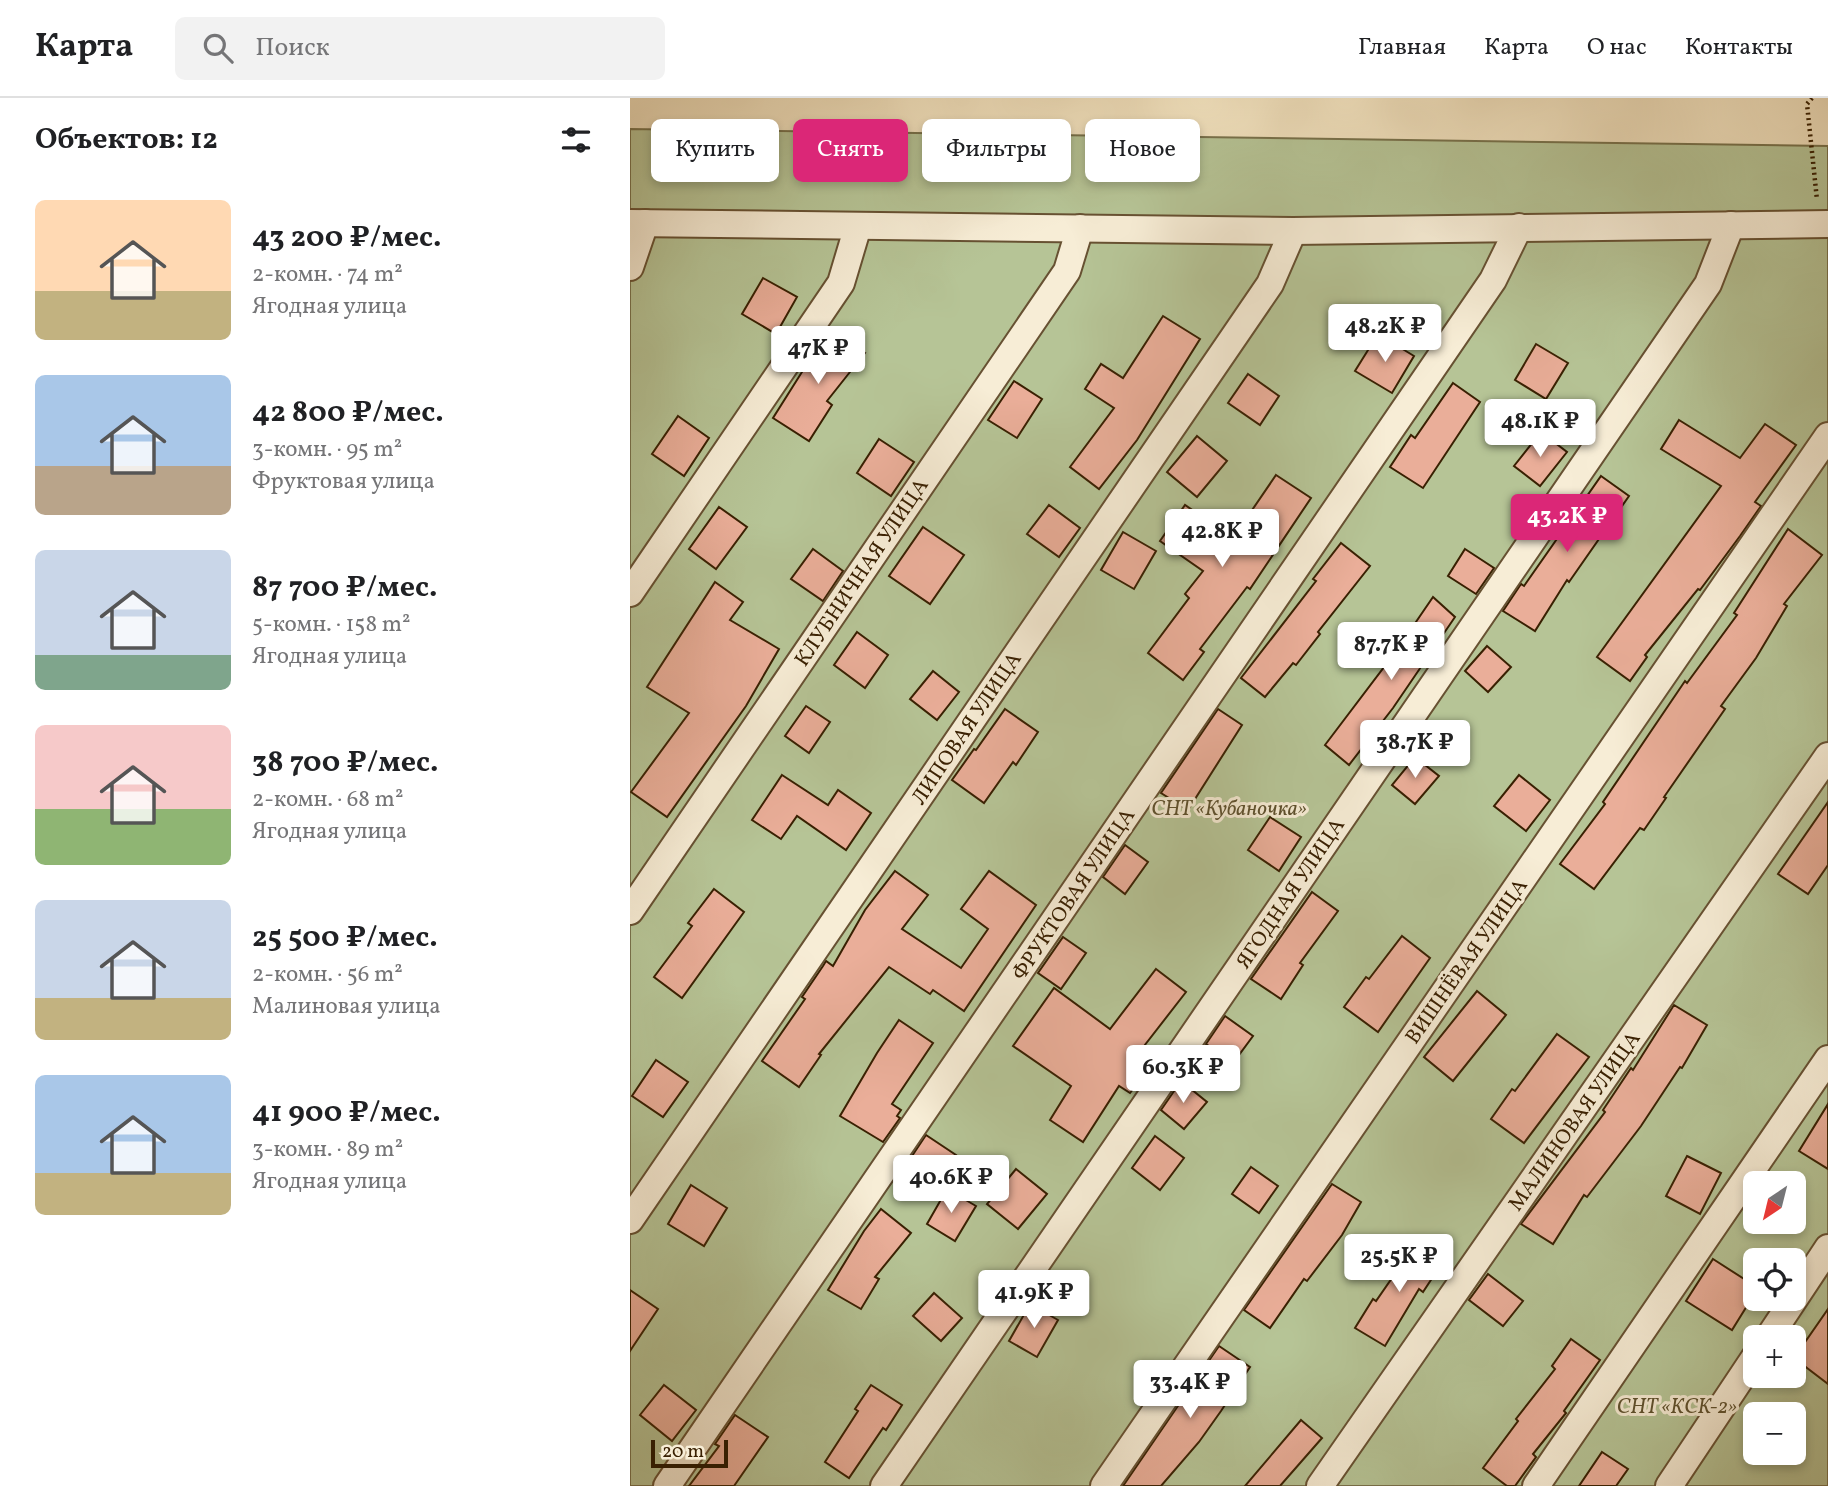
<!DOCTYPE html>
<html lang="ru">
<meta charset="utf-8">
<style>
body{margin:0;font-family:Vollkorn,serif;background:#f2f2f2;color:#202124;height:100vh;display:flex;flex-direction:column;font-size:26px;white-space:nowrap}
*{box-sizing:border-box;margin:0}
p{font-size:23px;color:#757577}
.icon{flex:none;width:38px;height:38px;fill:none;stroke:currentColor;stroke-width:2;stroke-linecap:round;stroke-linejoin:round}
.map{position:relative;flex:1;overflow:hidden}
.drawer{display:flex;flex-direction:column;background:#fff;width:630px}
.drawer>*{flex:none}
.hud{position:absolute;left:21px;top:21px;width:665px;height:63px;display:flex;gap:14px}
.needle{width:46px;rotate:215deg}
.controls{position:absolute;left:1113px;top:1073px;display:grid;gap:14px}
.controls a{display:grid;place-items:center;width:63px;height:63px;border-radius:10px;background:#fff;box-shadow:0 4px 10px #0003;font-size:35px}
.scale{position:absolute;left:21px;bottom:18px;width:77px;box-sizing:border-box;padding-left:7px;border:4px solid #392002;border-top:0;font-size:19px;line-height:24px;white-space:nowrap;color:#392002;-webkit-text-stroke:5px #f7edd6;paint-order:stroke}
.price{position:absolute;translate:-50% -60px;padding:0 16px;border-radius:7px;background:#fff;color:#222;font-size:23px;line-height:46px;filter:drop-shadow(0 2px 4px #0008)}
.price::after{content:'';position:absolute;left:50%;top:42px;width:21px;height:16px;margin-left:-10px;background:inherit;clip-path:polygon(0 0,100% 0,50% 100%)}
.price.selected{background:#db2777;color:#fff}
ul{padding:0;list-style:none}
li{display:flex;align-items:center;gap:21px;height:175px;padding:0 35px}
li span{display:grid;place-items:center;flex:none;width:196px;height:140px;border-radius:10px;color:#555}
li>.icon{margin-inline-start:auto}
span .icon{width:84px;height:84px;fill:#fffc;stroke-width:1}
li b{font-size:30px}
h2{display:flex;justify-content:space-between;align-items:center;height:84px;padding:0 35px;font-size:30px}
.tag{padding:0 24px;border-radius:10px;background:#fff;box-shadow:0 4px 10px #0003;font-size:24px;line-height:63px}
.tag.selected{background:#db2777;color:#fff}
header{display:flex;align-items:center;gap:42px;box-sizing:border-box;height:98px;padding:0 35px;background:#fff;border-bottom:2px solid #e0e0e0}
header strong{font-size:33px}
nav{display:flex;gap:38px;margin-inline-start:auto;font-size:24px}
.search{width:490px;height:63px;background:#f2f2f2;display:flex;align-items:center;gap:18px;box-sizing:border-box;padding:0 24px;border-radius:10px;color:#757577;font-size:26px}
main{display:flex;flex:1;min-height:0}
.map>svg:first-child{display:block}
</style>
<header>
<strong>Карта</strong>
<div class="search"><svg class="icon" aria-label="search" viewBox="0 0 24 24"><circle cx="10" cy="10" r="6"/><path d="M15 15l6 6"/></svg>Поиск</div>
<nav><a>Главная</a><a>Карта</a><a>О нас</a><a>Контакты</a></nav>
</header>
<main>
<section class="drawer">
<h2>Объектов: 12<svg class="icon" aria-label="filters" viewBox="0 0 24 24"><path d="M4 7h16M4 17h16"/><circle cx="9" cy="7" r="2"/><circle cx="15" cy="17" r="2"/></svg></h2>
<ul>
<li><span style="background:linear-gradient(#ffd9b3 65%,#c2b280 0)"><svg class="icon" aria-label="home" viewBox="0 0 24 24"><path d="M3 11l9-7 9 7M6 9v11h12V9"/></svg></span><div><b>43 200 ₽/мес.</b><p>2-комн. · 74 m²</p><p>Ягодная улица</p></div></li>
<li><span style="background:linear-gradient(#a9c7e8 65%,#b9a48a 0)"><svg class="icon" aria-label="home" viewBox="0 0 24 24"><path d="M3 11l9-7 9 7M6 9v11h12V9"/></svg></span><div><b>42 800 ₽/мес.</b><p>3-комн. · 95 m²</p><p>Фруктовая улица</p></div></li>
<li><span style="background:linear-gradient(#c9d6e8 75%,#7fa58c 0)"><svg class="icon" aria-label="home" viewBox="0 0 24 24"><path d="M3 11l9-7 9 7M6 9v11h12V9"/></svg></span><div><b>87 700 ₽/мес.</b><p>5-комн. · 158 m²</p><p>Ягодная улица</p></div></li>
<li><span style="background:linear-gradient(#f6c9c9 60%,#8fb573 0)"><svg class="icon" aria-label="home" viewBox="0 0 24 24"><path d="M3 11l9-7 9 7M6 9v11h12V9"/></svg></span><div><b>38 700 ₽/мес.</b><p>2-комн. · 68 m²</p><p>Ягодная улица</p></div></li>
<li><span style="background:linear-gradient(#c9d6e8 70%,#c2b280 0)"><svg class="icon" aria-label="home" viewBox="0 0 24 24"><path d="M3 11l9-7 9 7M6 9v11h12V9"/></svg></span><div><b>25 500 ₽/мес.</b><p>2-комн. · 56 m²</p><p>Малиновая улица</p></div></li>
<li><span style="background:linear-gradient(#a9c7e8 70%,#c2b280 0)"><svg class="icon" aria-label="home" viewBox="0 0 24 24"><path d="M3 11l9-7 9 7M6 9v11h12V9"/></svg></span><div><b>41 900 ₽/мес.</b><p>3-комн. · 89 m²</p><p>Ягодная улица</p></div></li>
</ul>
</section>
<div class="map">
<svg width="1198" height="1388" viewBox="0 0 1198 1388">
<rect width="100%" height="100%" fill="#f2e3c0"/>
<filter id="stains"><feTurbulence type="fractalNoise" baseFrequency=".00286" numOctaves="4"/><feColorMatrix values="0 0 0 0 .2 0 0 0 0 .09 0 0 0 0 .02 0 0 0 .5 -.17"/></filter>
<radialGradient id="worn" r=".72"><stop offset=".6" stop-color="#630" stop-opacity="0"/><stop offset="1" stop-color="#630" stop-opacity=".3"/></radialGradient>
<path fill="#b6c496" stroke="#78724c" stroke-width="2" fill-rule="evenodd" d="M 0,31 L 1198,48 L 1198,1388 L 0,1388 ZM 1125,1085 L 1164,1085 L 1164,1124 L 1125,1124 ZM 1125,1162 L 1164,1162 L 1164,1200 L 1125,1200 ZM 1125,1239 L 1164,1239 L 1164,1278 L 1125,1278 ZM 1125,1316 L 1164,1316 L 1164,1354 L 1125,1354 Z"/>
<g fill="#eaae99" stroke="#392002" stroke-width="2">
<path d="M 133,180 L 167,199 L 146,236 L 112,216 Z"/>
<path d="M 533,218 L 570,241 L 507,342 L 469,391 L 440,369 L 484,310 L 455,291 L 471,266 L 493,280 Z"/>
<path d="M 205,232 L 235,255 L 197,303 L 202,307 L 179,343 L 143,320 L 177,266 Z"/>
<path d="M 748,236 L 784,258 L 762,295 L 725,273 Z"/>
<path d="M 906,246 L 938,265 L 916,301 L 885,282 Z"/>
<path d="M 618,276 L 649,298 L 630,327 L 598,305 Z"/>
<path d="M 384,283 L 412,301 L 387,340 L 358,322 Z"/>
<path d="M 823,285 L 850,304 L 793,390 L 760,369 L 781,337 L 785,340 Z"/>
<path d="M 48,318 L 79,340 L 54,378 L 22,356 Z"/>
<path d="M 1049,322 L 1110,360 L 1135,326 L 1166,347 L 1125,404 L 1131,408 L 1110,438 L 1070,492 L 1068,491 L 1015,557 L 1017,559 L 1000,583 L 967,559 L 1091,388 L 1031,351 Z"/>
<path d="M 911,334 L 937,354 L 910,388 L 884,368 Z"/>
<path d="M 567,338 L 597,363 L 567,399 L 537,374 Z"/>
<path d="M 249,341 L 284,364 L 261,398 L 227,375 Z"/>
<path d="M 646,377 L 681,400 L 620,491 L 617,489 L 570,551 L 574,554 L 553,582 L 518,555 L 559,500 L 555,496 L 573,473 L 530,443 L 555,407 L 603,440 Z"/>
<path d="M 971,378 L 999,398 L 939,484 L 937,482 L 905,533 L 873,513 L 891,486 L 894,488 Z"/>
<path d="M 419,407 L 450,430 L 429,459 L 397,436 Z"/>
<path d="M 89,409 L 117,429 L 86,471 L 59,451 Z"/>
<path d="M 293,429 L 334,457 L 300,506 L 259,478 Z"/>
<path d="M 1158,431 L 1192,457 L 1154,506 L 1157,508 L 1126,560 L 1091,608 L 1095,611 L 1034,699 L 1036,700 L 1014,732 L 1010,730 L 964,791 L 930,766 L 975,706 L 973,704 L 1055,583 L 1057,585 L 1107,517 L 1104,515 Z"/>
<path d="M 493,434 L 526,453 L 504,491 L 471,472 Z"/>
<path d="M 711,445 L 740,468 L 688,534 L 690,536 L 666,567 L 663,565 L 635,599 L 611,580 L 686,483 L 683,481 Z"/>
<path d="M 183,451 L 213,473 L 193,503 L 161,481 Z"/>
<path d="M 835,451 L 864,470 L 846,496 L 818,478 Z"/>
<path d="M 85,484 L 113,504 L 100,522 L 149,551 L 116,608 L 37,719 L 1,694 L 59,615 L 17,589 Z"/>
<path d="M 803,499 L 825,519 L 763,610 L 719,667 L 695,647 L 754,569 L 752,568 L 772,537 L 775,540 Z"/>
<path d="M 227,534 L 258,557 L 235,590 L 204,567 Z"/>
<path d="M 857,548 L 881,569 L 858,594 L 835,573 Z"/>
<path d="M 303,573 L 329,594 L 307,622 L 280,601 Z"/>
<path d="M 176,608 L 200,624 L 179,655 L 155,638 Z"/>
<path d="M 375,611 L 408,634 L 386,667 L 383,664 L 354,705 L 322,682 L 344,651 L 346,652 Z"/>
<path d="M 588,611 L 612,627 L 558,712 L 531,695 Z"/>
<path d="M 785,659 L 809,678 L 785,706 L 762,687 Z"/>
<path d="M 152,677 L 198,707 L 208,692 L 241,715 L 216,752 L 167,718 L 151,741 L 122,722 Z"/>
<path d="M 889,677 L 920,702 L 896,733 L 864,708 Z"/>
<path d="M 1198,704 L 1198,767 L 1178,796 L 1148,776 Z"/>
<path d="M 640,719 L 671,739 L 649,773 L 618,752 Z"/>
<path d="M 495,747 L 518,764 L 495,796 L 473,779 Z"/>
<path d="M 265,773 L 298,797 L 272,831 L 331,870 L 358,831 L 331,811 L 359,773 L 406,807 L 334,913 L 303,892 L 300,896 L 259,869 L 189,956 L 191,957 L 169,989 L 132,963 L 175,901 L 172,899 L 193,868 L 196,863 L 203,868 L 235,812 Z"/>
<path d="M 84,791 L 114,814 L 52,900 L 24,879 L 62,828 L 58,825 Z"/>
<path d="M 682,794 L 708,813 L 670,865 L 673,867 L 651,901 L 621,881 Z"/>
<path d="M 772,838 L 800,860 L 748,934 L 714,909 L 736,879 L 739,881 Z"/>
<path d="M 433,839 L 456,855 L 431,891 L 408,875 Z"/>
<path d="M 526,871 L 556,894 L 511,952 L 526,963 L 506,992 L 504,990 L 500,995 L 489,988 L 453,1044 L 420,1022 L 441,988 L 383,948 L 424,890 L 480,931 Z"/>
<path d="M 847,893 L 876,917 L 823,983 L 794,959 Z"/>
<path d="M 1044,907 L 1077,927 L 1052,970 L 1050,969 L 1011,1028 L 957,1099 L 954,1097 L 923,1146 L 891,1126 L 975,1014 L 973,1012 L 1001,970 L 1003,972 Z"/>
<path d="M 595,918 L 623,938 L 603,965 L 576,946 Z"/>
<path d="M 269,922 L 303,945 L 262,1006 L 271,1012 L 267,1018 L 270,1020 L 253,1044 L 210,1018 L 247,955 Z"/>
<path d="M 927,936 L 959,959 L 894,1045 L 861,1021 L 882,991 L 885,993 Z"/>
<path d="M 26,962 L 58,984 L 33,1019 L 2,998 Z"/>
<path d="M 551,983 L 577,1004 L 554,1031 L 531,1012 Z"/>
<path d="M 1198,1006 L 1198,1071 L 1169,1053 Z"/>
<path d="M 296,1037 L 326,1057 L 308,1084 L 278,1064 Z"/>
<path d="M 525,1038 L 554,1060 L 530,1092 L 502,1070 Z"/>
<path d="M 1057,1058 L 1091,1075 L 1070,1116 L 1036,1098 Z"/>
<path d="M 621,1069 L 648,1088 L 629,1115 L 602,1096 Z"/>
<path d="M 386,1071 L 417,1096 L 388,1131 L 357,1106 Z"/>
<path d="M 702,1086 L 731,1104 L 712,1137 L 677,1183 L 674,1181 L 640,1230 L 614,1212 Z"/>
<path d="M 61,1087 L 97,1110 L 74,1148 L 38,1126 Z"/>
<path d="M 317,1091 L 346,1108 L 325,1143 L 297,1126 Z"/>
<path d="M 251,1111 L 281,1135 L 245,1179 L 249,1181 L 231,1211 L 198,1192 L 234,1133 Z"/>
<path d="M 787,1144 L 814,1162 L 793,1194 L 789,1191 L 755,1248 L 725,1230 L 743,1201 L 746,1203 Z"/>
<path d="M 1083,1161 L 1125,1188 L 1125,1195 L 1102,1232 L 1056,1203 Z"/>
<path d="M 858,1176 L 893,1203 L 873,1228 L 839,1202 Z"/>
<path d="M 0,1192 L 28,1211 L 0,1253 Z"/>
<path d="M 304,1195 L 332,1220 L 311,1243 L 283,1218 Z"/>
<path d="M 400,1206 L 428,1222 L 407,1259 L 379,1243 Z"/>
<path d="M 1198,1211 L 1198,1286 L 1164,1260 Z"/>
<path d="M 941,1241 L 970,1262 L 934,1313 L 936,1315 L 903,1356 L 906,1359 L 885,1388 L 877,1388 L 853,1370 L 888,1323 L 886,1321 L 925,1271 L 922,1268 Z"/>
<path d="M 589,1248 L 620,1269 L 591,1313 L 569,1344 L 531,1388 L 493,1388 Z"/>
<path d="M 34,1287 L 66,1312 L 42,1343 L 10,1317 Z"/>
<path d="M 241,1287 L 272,1307 L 256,1332 L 253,1330 L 219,1380 L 195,1364 L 228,1313 L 225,1311 Z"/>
<path d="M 105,1317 L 138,1339 L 104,1388 L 59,1388 L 89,1348 L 85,1346 Z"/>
<path d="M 671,1322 L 692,1340 L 650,1388 L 615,1388 Z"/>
<path d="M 972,1354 L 998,1371 L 986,1388 L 949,1388 Z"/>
</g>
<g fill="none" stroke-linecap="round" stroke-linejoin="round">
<g stroke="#675132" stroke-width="30">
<g id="street">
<path d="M 0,125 L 663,133 L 1198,126"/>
<path d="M 0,169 L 15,125"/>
<path d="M 0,495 L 211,185 L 228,128"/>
<path d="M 0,813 L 437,173 L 450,130"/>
<path d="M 0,1122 L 640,186 L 663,133"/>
<path d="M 1139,1239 L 1198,1150"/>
<path d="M 37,1388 L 863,182 L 889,129"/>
<path d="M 254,1388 L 1078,186 L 1101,127"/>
<path d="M 474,1388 L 1198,338"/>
<path d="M 690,1388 L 1198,658"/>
<path d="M 906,1388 L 1198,961"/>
<path d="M 1039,1388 L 1125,1259"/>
</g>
</g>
<path stroke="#392002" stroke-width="4.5" stroke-dasharray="2 3.5" stroke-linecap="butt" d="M 1182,0 L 1177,6 L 1187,102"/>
<use href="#street" stroke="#f7edd6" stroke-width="26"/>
</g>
<g text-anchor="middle" stroke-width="6" stroke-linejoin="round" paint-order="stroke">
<g font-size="21" fill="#392002" stroke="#f7edd6">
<text transform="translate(231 474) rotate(-56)" y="7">КЛУБНИЧНАЯ УЛИЦА</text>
<text transform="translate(336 630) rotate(-56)" y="7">ЛИПОВАЯ УЛИЦА</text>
<text transform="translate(660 795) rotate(-56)" y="7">ЯГОДНАЯ УЛИЦА</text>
<text transform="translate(443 796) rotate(-56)" y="7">ФРУКТОВАЯ УЛИЦА</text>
<text transform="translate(836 863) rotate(-55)" y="7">ВИШНЁВАЯ УЛИЦА</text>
<text transform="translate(944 1023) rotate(-55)" y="7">МАЛИНОВАЯ УЛИЦА</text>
</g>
<g font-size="21" font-style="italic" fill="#5e512e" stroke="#f7edd6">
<text x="599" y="717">СНТ «Кубаночка»</text>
<text x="1047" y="1315">СНТ «КСК-2»</text>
</g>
</g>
<rect width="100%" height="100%" filter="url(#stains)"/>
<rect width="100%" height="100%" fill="url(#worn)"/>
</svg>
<div class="controls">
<a><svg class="needle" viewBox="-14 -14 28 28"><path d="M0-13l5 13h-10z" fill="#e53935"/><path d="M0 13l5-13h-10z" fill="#757577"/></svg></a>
<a><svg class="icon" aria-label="locate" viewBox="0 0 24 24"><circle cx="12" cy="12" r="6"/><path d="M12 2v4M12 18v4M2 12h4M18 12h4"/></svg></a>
<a>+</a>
<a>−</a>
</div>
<div class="scale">20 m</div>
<b class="price" style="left:755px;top:266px">48.2K ₽</b>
<b class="price" style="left:188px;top:288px">47K ₽</b>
<b class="price" style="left:910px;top:361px">48.1K ₽</b>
<b class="price selected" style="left:937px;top:456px">43.2K ₽</b>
<b class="price" style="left:592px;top:471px">42.8K ₽</b>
<b class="price" style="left:761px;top:584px">87.7K ₽</b>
<b class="price" style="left:785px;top:682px">38.7K ₽</b>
<b class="price" style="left:553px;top:1007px">60.3K ₽</b>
<b class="price" style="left:321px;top:1117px">40.6K ₽</b>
<b class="price" style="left:769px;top:1196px">25.5K ₽</b>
<b class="price" style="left:404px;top:1232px">41.9K ₽</b>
<b class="price" style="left:560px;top:1322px">33.4K ₽</b>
<div class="hud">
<a class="tag">Купить</a>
<a class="tag selected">Снять</a>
<a class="tag">Фильтры</a>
<a class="tag">Новое</a>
</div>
</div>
</main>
